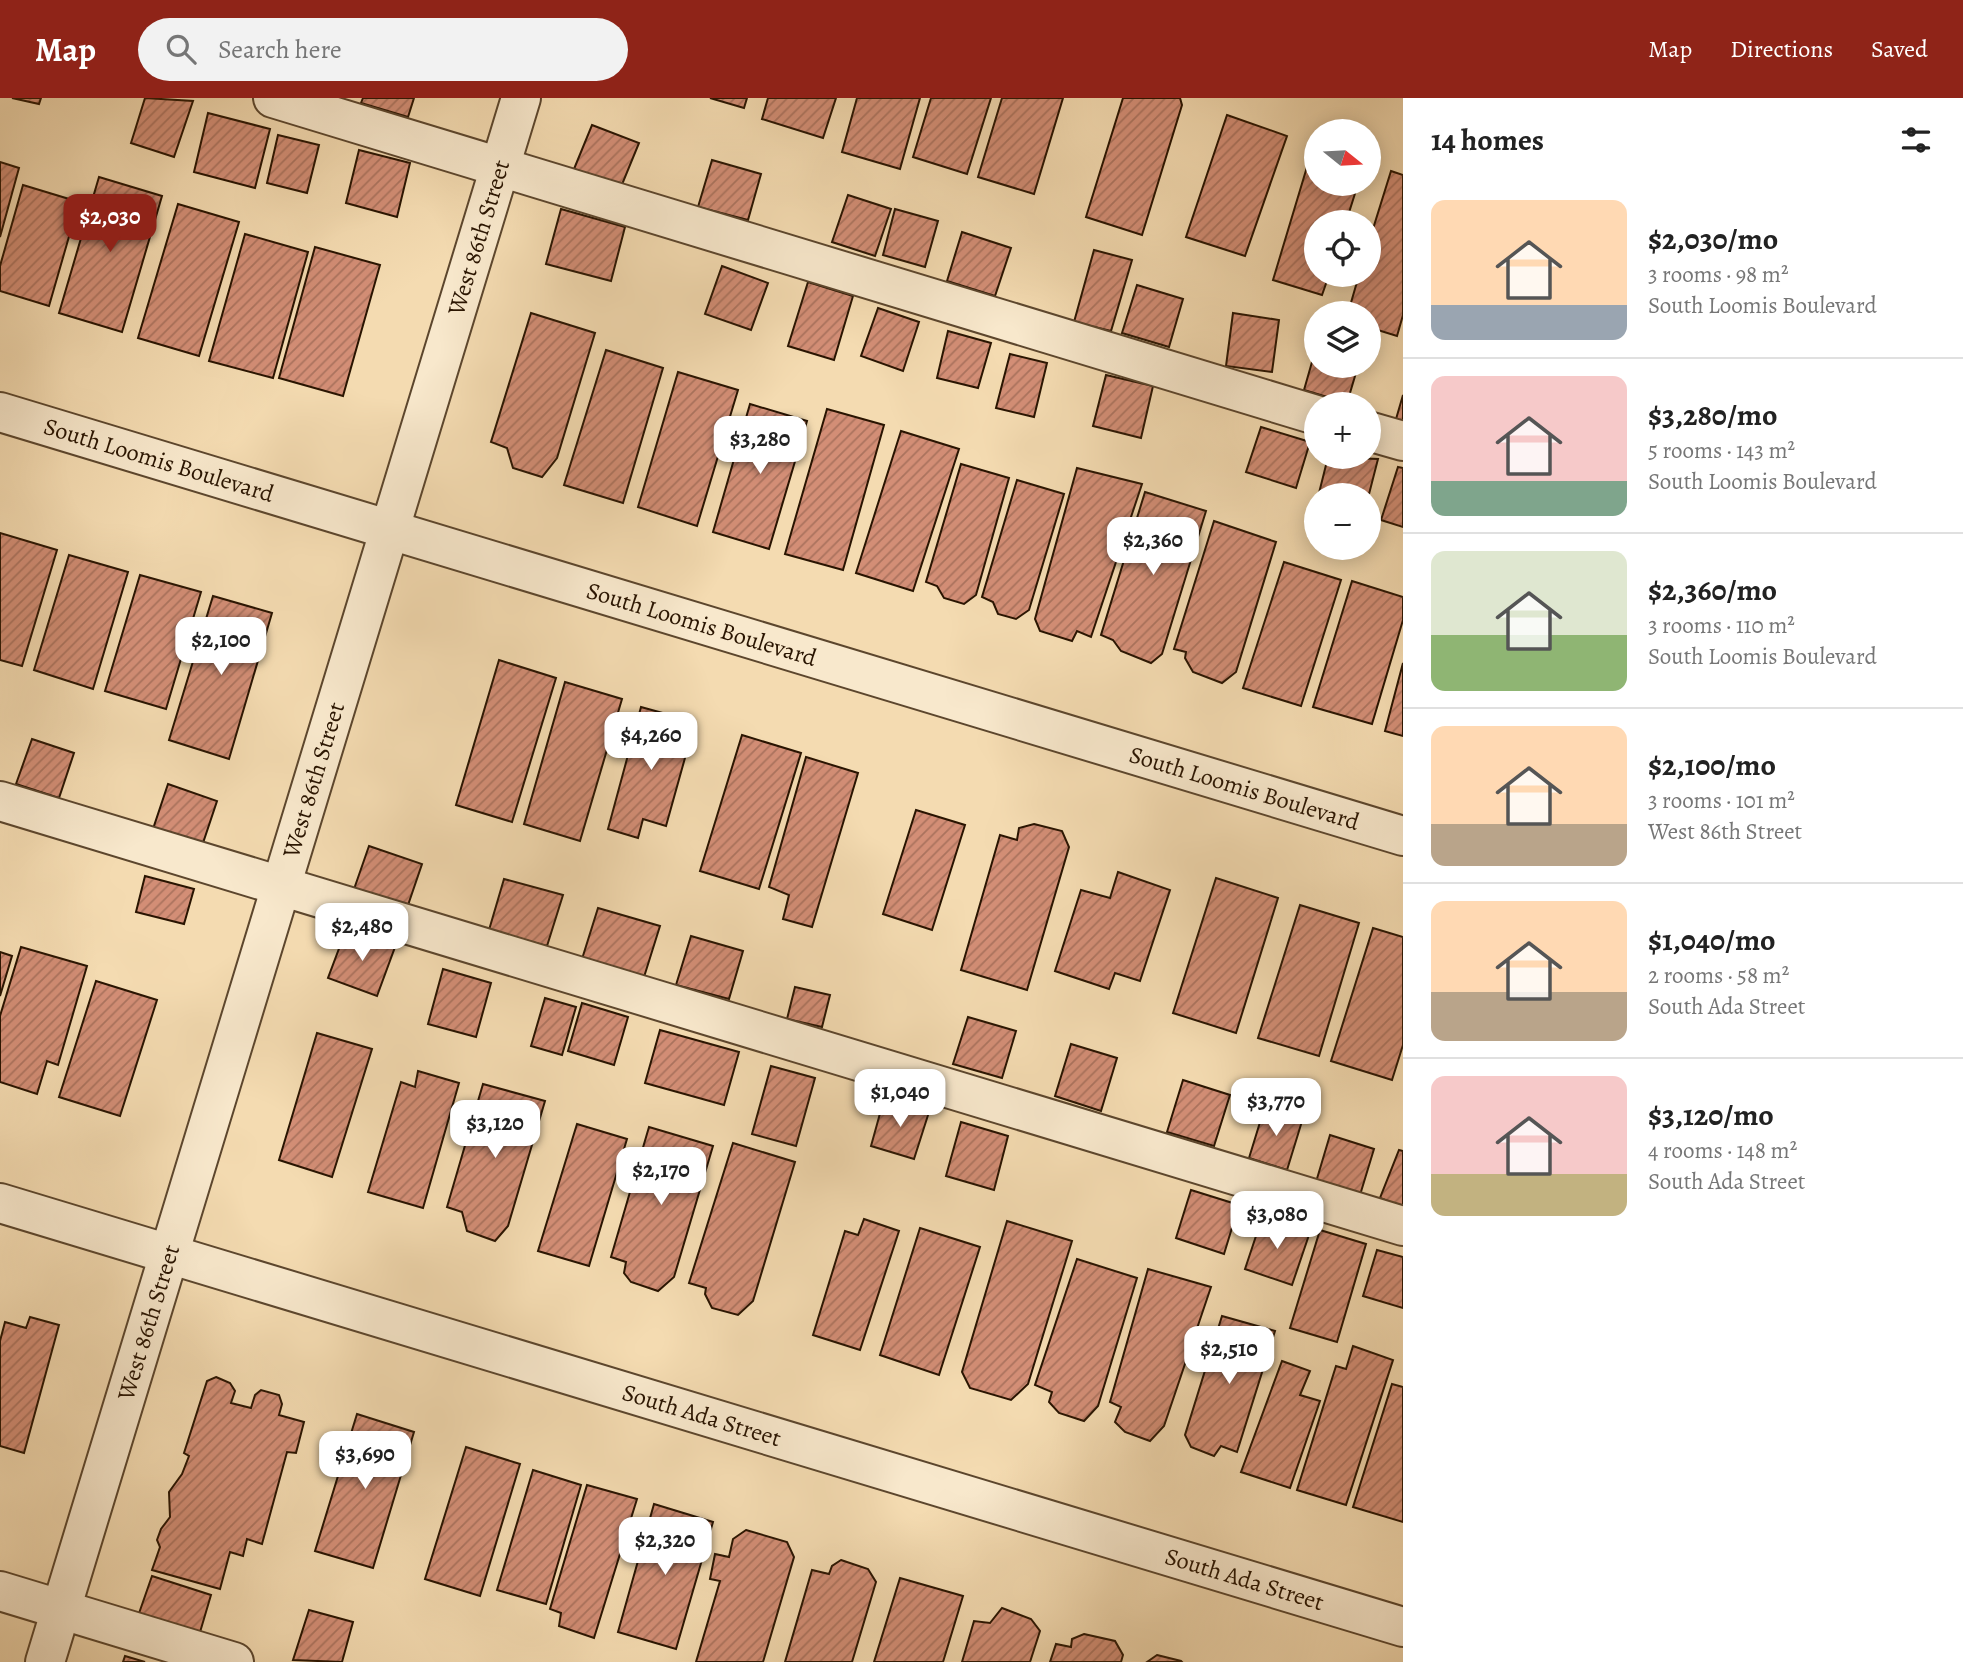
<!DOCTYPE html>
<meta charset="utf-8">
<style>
body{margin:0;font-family:Alegreya,serif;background:#f2f2f2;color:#222;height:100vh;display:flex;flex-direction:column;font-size:26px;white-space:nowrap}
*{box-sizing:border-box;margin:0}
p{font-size:23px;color:#767676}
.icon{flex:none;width:38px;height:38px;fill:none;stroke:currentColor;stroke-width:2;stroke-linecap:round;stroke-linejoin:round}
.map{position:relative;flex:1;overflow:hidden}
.sheet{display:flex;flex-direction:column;background:#fff;width:560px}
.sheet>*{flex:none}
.needle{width:46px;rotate:108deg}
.tools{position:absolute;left:1304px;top:21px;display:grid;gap:14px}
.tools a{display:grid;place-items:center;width:77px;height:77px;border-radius:50%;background:#fff;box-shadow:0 4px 18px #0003;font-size:35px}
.price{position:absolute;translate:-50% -60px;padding:0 16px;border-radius:14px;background:#fff;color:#222;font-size:23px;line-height:46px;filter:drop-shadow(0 2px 4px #0008)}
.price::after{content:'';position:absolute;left:50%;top:42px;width:21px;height:16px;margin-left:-10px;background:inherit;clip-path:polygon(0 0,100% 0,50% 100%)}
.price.active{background:#8f2418;color:#fff}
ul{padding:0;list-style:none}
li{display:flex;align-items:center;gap:21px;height:175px;padding:0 28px}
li+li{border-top:2px solid #e0e0e0}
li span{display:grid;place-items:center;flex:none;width:196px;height:140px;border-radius:14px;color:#555}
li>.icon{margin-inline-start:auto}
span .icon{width:84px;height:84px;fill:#fffc;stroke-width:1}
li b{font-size:30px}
h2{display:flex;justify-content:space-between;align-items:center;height:84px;padding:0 28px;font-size:30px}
header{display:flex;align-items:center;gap:42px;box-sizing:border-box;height:98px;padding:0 35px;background:#8f2418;color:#fff}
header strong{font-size:33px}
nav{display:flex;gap:38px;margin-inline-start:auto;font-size:24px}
.search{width:490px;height:63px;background:#f2f2f2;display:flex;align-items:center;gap:18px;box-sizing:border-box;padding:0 24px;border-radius:38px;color:#767676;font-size:26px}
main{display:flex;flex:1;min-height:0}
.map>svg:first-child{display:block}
</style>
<header>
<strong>Map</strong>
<div class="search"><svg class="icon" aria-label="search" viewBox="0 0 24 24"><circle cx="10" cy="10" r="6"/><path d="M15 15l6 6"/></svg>Search here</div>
<nav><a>Map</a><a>Directions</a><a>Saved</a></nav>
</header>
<main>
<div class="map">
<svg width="1403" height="1564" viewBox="0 0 1403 1564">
<defs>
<pattern id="building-hatch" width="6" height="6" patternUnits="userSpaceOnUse" patternTransform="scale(1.75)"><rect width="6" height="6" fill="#d38e76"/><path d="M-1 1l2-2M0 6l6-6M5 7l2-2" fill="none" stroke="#ab735e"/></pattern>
</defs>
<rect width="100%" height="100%" fill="#f4dbb1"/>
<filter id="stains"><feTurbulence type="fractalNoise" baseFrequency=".00286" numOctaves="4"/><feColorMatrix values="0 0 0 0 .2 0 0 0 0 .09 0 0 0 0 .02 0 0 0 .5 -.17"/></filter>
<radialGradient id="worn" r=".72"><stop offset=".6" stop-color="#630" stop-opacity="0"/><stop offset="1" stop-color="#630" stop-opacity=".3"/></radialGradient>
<g fill="url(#building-hatch)" stroke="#291401" stroke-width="2">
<path d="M 12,0 L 41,0 L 39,6 Z"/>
<path d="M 145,0 L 193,3 L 174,59 L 131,45 Z"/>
<path d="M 363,0 L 414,0 L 408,19 L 361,5 Z"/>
<path d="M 710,0 L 747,0 L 744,10 Z"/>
<path d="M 768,0 L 836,0 L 823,40 L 762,21 Z"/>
<path d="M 857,0 L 920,0 L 900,71 L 842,54 Z"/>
<path d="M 931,0 L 991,0 L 967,76 L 913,59 Z"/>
<path d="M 1002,0 L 1063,0 L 1034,96 L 978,79 Z"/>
<path d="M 1123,0 L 1180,0 L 1182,7 L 1142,137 L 1086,119 Z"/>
<path d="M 208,15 L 270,31 L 255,90 L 194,74 Z"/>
<path d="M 1227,17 L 1287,38 L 1245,158 L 1186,139 Z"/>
<path d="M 592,27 L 639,45 L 621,89 L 574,71 Z"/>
<path d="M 278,37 L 319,47 L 307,95 L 267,85 Z"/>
<path d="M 1313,49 L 1316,50 L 1316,86 L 1358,86 L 1346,124 L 1316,124 L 1316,177 L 1329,177 L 1322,197 L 1273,182 Z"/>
<path d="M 359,52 L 410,65 L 397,119 L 346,105 Z"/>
<path d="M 712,62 L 761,76 L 748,122 L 698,109 Z"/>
<path d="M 0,64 L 19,70 L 0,139 Z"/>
<path d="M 1391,73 L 1403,77 L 1403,217 L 1397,238 L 1368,229 L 1368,215 L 1348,215 L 1359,177 L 1368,177 L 1368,147 Z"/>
<path d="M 99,79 L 162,98 L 122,234 L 59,215 Z"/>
<path d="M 23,87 L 79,104 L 49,208 L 0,193 L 0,168 Z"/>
<path d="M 848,97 L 891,111 L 875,158 L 832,144 Z"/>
<path d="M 178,106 L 239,124 L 199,258 L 138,240 Z"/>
<path d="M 561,111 L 625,129 L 611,183 L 546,166 Z"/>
<path d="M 895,111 L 938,123 L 925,169 L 883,157 Z"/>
<path d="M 962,134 L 1011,150 L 995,198 L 947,183 Z"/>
<path d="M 245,136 L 308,154 L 273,280 L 209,263 Z"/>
<path d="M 315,149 L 380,167 L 343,298 L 279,280 Z"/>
<path d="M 1094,152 L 1132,162 L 1111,233 L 1074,224 Z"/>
<path d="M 722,168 L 768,185 L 751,232 L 705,216 Z"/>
<path d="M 808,184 L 853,198 L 834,262 L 788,248 Z"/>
<path d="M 1137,187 L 1183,201 L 1169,249 L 1122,235 Z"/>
<path d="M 878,210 L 919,224 L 903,273 L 861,258 Z"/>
<path d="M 531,215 L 595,235 L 557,360 L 542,379 L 513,370 L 507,350 L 491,344 Z"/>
<path d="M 1233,215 L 1279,222 L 1272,274 L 1226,268 Z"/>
<path d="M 948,233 L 991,245 L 978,290 L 937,280 Z"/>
<path d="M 1316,250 L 1316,268 L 1358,268 L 1347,305 L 1304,292 Z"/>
<path d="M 606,252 L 663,270 L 623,405 L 564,387 Z"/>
<path d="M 1010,256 L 1047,265 L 1034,319 L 996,310 Z"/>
<path d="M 678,274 L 738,292 L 697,428 L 638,409 Z"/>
<path d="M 1106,277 L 1153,288 L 1141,340 L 1093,328 Z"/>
<path d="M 1403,297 L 1403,330 L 1394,328 Z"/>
<path d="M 750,306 L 807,323 L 769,451 L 713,434 Z"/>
<path d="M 827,311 L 884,327 L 843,472 L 785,456 Z"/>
<path d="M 1261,329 L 1310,344 L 1296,390 L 1246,374 Z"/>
<path d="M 901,333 L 959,351 L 913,493 L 856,475 Z"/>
<path d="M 1328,359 L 1378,361 L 1368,400 L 1368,397 L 1319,395 Z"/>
<path d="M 961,366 L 1009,380 L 976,497 L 964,506 L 944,500 L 937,488 L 926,484 Z"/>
<path d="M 1398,369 L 1403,370 L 1403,429 L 1381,422 Z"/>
<path d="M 1077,370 L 1142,386 L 1091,539 L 1077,533 L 1072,543 L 1040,533 L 1035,521 Z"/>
<path d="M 1017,382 L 1064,396 L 1029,512 L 1016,521 L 998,516 L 993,504 L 982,499 Z"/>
<path d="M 1145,394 L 1206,413 L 1162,556 L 1151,565 L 1121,553 L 1113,542 L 1101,537 Z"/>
<path d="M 1214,423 L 1276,444 L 1236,574 L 1222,585 L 1193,574 L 1185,560 L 1186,554 L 1174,551 Z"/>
<path d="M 0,435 L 57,452 L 22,568 L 0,562 Z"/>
<path d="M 69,457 L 128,474 L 93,591 L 34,572 Z"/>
<path d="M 1284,464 L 1341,482 L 1301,608 L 1243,590 Z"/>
<path d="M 140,477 L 201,494 L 166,611 L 105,593 Z"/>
<path d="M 1352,483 L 1403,499 L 1403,522 L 1372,626 L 1313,609 Z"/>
<path d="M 213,498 L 272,515 L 229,661 L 169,642 Z"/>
<path d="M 499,562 L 556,580 L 512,724 L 456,707 Z"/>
<path d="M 1403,565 L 1403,638 L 1385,633 Z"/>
<path d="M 565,584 L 622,601 L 580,743 L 524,726 Z"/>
<path d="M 641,609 L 695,624 L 666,728 L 643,721 L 638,740 L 608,731 Z"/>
<path d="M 742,637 L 801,655 L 759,791 L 700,773 Z"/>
<path d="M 32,641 L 74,655 L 59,700 L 16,686 Z"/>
<path d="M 806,659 L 858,675 L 812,829 L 783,821 L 789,797 L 769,789 Z"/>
<path d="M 168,686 L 217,703 L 201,751 L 152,734 Z"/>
<path d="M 916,712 L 965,727 L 932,832 L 883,816 Z"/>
<path d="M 1034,726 L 1062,733 L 1069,749 L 1027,892 L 961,872 L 1000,737 L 1017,742 L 1019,730 Z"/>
<path d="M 369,748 L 422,766 L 407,810 L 353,794 Z"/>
<path d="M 1118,774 L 1170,792 L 1140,883 L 1115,875 L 1109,891 L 1055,873 L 1081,792 L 1110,800 Z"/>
<path d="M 145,778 L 194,791 L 184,826 L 136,814 Z"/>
<path d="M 1216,780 L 1278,800 L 1236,935 L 1173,915 Z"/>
<path d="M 504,781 L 563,797 L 547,848 L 489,832 Z"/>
<path d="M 1300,807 L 1359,825 L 1319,958 L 1258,940 Z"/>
<path d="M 598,810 L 660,828 L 644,879 L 582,861 Z"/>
<path d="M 1373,830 L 1403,839 L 1403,947 L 1392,982 L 1331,963 Z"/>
<path d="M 346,832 L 395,849 L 377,898 L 328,880 Z"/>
<path d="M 691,838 L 743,853 L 729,901 L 676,887 Z"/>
<path d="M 21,849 L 87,868 L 58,967 L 47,963 L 37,996 L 0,984 L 0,918 Z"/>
<path d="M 0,854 L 12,858 L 0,898 Z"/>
<path d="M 443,871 L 491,885 L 476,939 L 428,926 Z"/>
<path d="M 96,883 L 157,902 L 120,1018 L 59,999 Z"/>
<path d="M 795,889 L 830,897 L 822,929 L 787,921 Z"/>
<path d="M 545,900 L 576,909 L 562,957 L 531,948 Z"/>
<path d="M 582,905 L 628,919 L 614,967 L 568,953 Z"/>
<path d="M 968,919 L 1016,933 L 1002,980 L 953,966 Z"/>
<path d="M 660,932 L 739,954 L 724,1007 L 645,985 Z"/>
<path d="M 317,935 L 372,951 L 332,1079 L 279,1062 Z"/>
<path d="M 1071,946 L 1117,960 L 1101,1013 L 1055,998 Z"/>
<path d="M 771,968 L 815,980 L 796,1048 L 752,1036 Z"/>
<path d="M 418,973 L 459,985 L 423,1110 L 368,1094 L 401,984 L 415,989 Z"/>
<path d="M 1183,982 L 1230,997 L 1214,1048 L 1167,1034 Z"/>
<path d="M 483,986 L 545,1003 L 508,1128 L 495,1143 L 467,1133 L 462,1114 L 447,1109 Z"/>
<path d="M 884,1001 L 929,1014 L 914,1061 L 871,1048 Z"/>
<path d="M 1265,1008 L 1303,1020 L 1287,1072 L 1249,1060 Z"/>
<path d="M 961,1024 L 1008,1038 L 994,1092 L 946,1078 Z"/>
<path d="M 577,1026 L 627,1041 L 589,1168 L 538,1153 Z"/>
<path d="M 649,1029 L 713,1048 L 674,1179 L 658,1193 L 631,1184 L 624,1175 L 626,1164 L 611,1159 Z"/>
<path d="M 1330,1037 L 1374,1051 L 1360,1097 L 1316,1084 Z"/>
<path d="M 733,1045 L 795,1064 L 753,1203 L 738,1217 L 712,1210 L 705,1196 L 706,1190 L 689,1185 Z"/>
<path d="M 1399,1052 L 1403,1053 L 1403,1109 L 1380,1100 Z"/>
<path d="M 1191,1092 L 1239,1107 L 1224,1156 L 1176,1140 Z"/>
<path d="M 1262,1120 L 1310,1134 L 1292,1187 L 1245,1171 Z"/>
<path d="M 864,1121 L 899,1133 L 860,1252 L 813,1237 L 845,1133 L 858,1137 Z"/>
<path d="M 1007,1123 L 1072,1143 L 1028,1286 L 1011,1302 L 970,1290 L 962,1274 Z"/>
<path d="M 920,1130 L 980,1149 L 939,1277 L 880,1257 Z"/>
<path d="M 1320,1132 L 1366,1146 L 1337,1244 L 1290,1230 Z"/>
<path d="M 1377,1152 L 1403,1159 L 1403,1210 L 1363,1198 Z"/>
<path d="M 1077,1161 L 1137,1180 L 1098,1308 L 1084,1323 L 1059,1315 L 1049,1304 L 1052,1294 L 1035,1287 Z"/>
<path d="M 1148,1171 L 1211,1189 L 1164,1328 L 1150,1343 L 1125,1334 L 1115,1324 L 1121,1309 L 1110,1304 Z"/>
<path d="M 1222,1218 L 1275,1233 L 1237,1354 L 1221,1348 L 1214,1358 L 1191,1349 L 1185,1337 Z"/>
<path d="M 30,1219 L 59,1227 L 24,1355 L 0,1348 L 0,1243 L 5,1224 L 26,1230 Z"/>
<path d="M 1353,1248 L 1393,1262 L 1346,1407 L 1297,1392 L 1336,1268 L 1346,1271 Z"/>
<path d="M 1282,1263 L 1310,1273 L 1300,1297 L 1320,1303 L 1290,1390 L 1241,1374 Z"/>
<path d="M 216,1279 L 230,1285 L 235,1293 L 231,1305 L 251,1310 L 255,1297 L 261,1292 L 279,1297 L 282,1306 L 279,1317 L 304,1324 L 296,1355 L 287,1354 L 262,1446 L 247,1441 L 243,1458 L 230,1454 L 220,1491 L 152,1472 L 160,1449 L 157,1442 L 161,1431 L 170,1419 L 169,1394 L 182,1376 L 189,1358 L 184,1355 L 207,1283 Z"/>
<path d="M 1392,1286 L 1403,1289 L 1403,1424 L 1353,1409 Z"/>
<path d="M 357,1316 L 414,1334 L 373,1470 L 315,1453 Z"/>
<path d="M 466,1349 L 520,1366 L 480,1498 L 425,1481 Z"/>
<path d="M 533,1372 L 581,1387 L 546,1506 L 497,1492 Z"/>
<path d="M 587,1387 L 637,1401 L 594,1540 L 559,1528 L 561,1515 L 550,1511 Z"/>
<path d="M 654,1406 L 713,1424 L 676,1551 L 618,1534 Z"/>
<path d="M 746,1432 L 787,1444 L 794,1459 L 763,1564 L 696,1564 L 720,1483 L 710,1481 L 715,1456 L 729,1459 L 733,1441 Z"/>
<path d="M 841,1462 L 868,1471 L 876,1484 L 852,1564 L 785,1564 L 812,1472 L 829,1476 L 832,1468 Z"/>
<path d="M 152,1478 L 211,1497 L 198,1541 L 137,1521 Z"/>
<path d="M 900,1480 L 963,1498 L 943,1564 L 874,1564 Z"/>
<path d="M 1002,1510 L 1031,1521 L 1040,1533 L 1030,1564 L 962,1564 L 974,1523 L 990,1525 Z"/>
<path d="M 309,1512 L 353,1524 L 342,1564 L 293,1562 Z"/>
<path d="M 1084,1536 L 1115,1543 L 1123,1557 L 1121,1564 L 1050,1564 L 1056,1546 L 1071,1549 L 1072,1541 Z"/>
<path d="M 1157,1557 L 1181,1563 L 1182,1564 L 1147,1564 Z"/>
<path d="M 125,1558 L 145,1564 L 123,1564 Z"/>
</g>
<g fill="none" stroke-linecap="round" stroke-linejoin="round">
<g stroke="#5c462d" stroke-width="42">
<g id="minor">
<path d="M 273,0 L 1316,317"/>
<path id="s1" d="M 0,314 L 1403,738"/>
<path d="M 1368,333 L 1403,343"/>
<path d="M 0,703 L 1403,1128"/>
<path id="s2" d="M 0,1105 L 1403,1529"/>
<path d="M 0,1493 L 234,1564"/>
<path id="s3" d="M 45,1564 L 521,0"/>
</g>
</g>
<use href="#minor" stroke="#f8e8cc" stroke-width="38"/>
</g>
<g text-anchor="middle" stroke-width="5" stroke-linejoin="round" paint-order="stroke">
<g font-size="24" fill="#291401" stroke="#f8e8cc">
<text dy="8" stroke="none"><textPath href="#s3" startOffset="1489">West 86th Street</textPath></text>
<text dy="8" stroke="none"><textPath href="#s1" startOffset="166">South Loomis Boulevard</textPath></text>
<text dy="8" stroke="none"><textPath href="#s1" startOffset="733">South Loomis Boulevard</textPath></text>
<text dy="8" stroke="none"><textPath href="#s3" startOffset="922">West 86th Street</textPath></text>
<text dy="8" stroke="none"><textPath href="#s1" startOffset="1300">South Loomis Boulevard</textPath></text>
<text dy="8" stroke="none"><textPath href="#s3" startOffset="355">West 86th Street</textPath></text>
<text dy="8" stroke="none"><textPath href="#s2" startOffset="733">South Ada Street</textPath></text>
<text dy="8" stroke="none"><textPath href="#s2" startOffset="1300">South Ada Street</textPath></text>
</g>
</g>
<rect width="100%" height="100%" filter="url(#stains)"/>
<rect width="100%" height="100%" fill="url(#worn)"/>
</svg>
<div class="tools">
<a><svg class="needle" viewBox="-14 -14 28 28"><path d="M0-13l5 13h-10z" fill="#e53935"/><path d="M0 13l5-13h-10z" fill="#767676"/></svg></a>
<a><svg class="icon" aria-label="locate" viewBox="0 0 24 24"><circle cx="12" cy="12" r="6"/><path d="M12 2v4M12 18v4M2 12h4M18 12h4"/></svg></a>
<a><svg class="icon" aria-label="layers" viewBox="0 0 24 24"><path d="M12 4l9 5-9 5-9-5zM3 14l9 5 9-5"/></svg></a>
<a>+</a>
<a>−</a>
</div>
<b class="price active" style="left:110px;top:156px">$2,030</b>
<b class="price" style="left:760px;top:378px">$3,280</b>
<b class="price" style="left:1153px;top:479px">$2,360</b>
<b class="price" style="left:221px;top:579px">$2,100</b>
<b class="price" style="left:651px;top:674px">$4,260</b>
<b class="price" style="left:362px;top:865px">$2,480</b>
<b class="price" style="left:900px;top:1031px">$1,040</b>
<b class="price" style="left:1276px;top:1040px">$3,770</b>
<b class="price" style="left:495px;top:1062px">$3,120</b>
<b class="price" style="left:661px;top:1109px">$2,170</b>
<b class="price" style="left:1277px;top:1153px">$3,080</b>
<b class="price" style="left:1229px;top:1288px">$2,510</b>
<b class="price" style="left:365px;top:1393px">$3,690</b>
<b class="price" style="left:665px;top:1479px">$2,320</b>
</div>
<section class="sheet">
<h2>14 homes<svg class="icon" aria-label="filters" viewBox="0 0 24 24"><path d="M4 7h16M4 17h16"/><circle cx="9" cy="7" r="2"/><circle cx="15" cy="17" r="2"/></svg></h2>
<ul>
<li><span style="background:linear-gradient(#ffd9b3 75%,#9aa5b1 0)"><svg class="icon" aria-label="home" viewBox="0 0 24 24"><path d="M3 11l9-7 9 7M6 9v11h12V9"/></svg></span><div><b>$2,030/mo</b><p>3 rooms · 98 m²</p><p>South Loomis Boulevard</p></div></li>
<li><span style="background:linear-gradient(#f6c9c9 75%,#7fa58c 0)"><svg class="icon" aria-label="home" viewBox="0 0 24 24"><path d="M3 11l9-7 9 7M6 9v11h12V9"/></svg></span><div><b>$3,280/mo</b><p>5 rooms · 143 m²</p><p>South Loomis Boulevard</p></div></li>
<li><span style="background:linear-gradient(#dfe7d0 60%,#8fb573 0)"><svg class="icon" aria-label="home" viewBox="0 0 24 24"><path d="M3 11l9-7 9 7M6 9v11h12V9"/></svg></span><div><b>$2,360/mo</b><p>3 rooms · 110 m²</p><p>South Loomis Boulevard</p></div></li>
<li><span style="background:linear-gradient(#ffd9b3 70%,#b9a48a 0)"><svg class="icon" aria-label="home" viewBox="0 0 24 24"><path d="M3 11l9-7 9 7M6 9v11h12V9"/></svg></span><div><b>$2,100/mo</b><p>3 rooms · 101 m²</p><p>West 86th Street</p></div></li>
<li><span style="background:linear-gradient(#ffd9b3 65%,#b9a48a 0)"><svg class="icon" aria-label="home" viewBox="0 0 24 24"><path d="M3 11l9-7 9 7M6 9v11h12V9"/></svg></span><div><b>$1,040/mo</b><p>2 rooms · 58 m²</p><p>South Ada Street</p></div></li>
<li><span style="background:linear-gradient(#f6c9c9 70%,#c2b280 0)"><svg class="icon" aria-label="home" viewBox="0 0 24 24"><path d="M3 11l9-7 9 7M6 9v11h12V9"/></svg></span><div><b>$3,120/mo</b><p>4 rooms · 148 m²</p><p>South Ada Street</p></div></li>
</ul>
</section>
</main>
